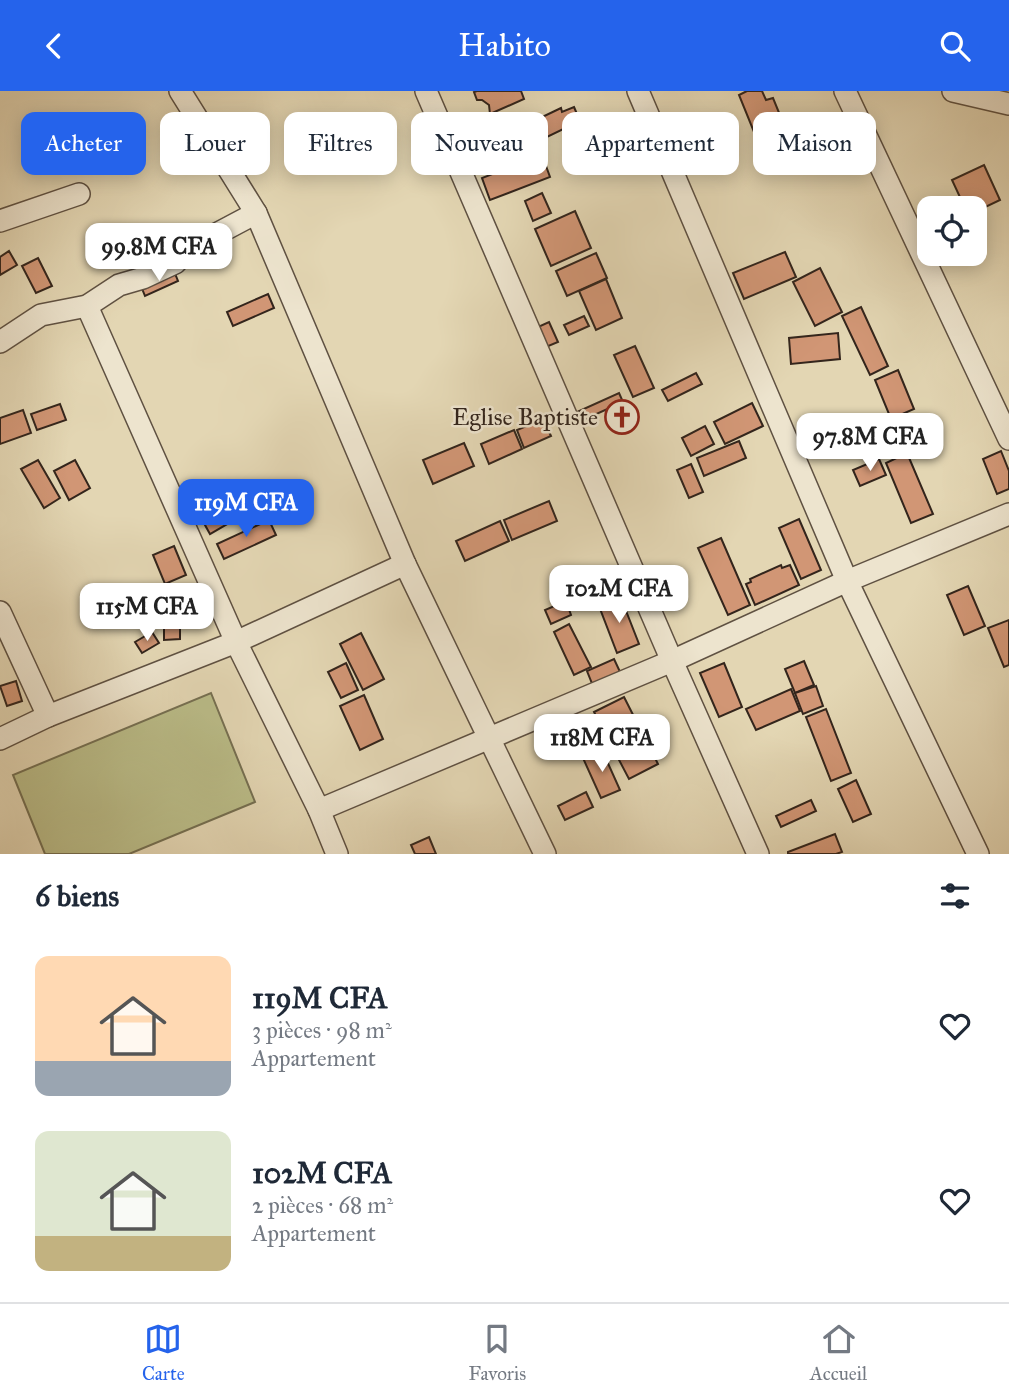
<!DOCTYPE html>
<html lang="fr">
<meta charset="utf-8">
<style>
body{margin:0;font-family:"IM FELL Great Primer",serif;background:#f2f2f3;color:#1f2937;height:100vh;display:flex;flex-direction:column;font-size:26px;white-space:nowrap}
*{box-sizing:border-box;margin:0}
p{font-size:23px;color:#747a83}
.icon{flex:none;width:38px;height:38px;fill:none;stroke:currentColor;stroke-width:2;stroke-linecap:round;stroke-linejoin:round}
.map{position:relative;height:763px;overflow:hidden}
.panel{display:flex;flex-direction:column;background:#fff;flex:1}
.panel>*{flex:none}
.top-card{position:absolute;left:21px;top:21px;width:968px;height:63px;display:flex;gap:14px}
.fabs{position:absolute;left:917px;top:105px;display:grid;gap:14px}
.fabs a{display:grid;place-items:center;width:70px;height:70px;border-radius:14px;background:#fff;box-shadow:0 4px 18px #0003;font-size:35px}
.price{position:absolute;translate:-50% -60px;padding:0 16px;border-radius:14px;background:#fff;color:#222;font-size:23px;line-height:46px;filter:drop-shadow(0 2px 4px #0008)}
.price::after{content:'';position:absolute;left:50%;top:42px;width:21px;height:16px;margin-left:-10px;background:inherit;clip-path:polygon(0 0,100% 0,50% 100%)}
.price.current{background:#2563eb;color:#fff}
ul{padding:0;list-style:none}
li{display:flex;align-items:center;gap:21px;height:175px;padding:0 35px}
li span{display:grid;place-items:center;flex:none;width:196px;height:140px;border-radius:14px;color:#555}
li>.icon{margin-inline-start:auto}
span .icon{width:84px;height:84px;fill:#fffc;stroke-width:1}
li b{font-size:30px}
h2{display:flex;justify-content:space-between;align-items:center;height:84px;padding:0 35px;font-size:30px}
.pill{padding:0 24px;border-radius:14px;background:#fff;box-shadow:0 4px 18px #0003;font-size:24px;line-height:63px}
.pill.current{background:#2563eb;color:#fff}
header{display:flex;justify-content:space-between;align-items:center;height:91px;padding:0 35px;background:#2563eb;color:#fff;font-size:32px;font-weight:600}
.tab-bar{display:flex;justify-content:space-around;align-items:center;height:98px;border-top:2px solid #e0e1e3;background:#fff;font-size:19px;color:#747a83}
.tab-bar a{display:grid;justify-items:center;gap:4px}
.tab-bar .current{color:#2563eb}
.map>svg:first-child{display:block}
</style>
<header><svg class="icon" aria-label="back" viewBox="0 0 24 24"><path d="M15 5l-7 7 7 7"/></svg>Habito<svg class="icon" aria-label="search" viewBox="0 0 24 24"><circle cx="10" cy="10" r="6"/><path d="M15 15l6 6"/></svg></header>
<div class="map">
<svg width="1009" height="763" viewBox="0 0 1009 763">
<rect width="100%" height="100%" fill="#e3d6b3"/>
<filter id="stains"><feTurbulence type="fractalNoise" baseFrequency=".00286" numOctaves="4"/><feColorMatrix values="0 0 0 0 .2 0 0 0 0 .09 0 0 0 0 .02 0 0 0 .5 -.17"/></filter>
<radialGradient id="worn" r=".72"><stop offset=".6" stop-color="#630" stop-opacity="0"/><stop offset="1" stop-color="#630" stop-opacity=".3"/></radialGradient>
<path fill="#babc88" stroke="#767052" stroke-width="2" d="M 211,602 L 255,711 L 129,763 L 45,763 L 13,684 Z"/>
<g fill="#d19675" stroke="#33251c" stroke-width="2">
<path d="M 477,0 L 521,0 L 524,8 L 490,23 L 489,14 L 482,9 L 477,9 L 474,1 Z"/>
<path d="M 747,0 L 762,0 L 766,9 L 773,7 L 782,29 L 754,41 L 739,4 Z"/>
<path d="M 574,16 L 580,30 L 547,46 L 538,28 L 561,17 L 562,21 Z"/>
<path d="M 704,32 L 713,58 L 685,69 L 675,43 Z"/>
<path d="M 542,64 L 550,86 L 490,109 L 482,87 Z"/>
<path d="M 984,74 L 1000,109 L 975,121 L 975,117 L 965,117 L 952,89 Z"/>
<path d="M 542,102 L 551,122 L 533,130 L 525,110 Z"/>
<path d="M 575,120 L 591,157 L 551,175 L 535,138 Z"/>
<path d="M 9,160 L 17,174 L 0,184 L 0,166 Z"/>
<path d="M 785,161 L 796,186 L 744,208 L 733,182 Z"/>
<path d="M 596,162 L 607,187 L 567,205 L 556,180 Z"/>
<path d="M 38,167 L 52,195 L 36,202 L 22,175 Z"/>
<path d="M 820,177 L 842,221 L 815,235 L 793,191 Z"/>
<path d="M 174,180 L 178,190 L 145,205 L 141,195 Z"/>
<path d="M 606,188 L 622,227 L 596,239 L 579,200 Z"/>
<path d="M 268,203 L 274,217 L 233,235 L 227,221 Z"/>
<path d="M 861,216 L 888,275 L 870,284 L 842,225 Z"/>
<path d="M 584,225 L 589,235 L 569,244 L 564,234 Z"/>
<path d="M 549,231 L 558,251 L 546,256 L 538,236 Z"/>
<path d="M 838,242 L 840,268 L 791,273 L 789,247 Z"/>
<path d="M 635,255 L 654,297 L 633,306 L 614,264 Z"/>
<path d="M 898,279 L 914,318 L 891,328 L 875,289 Z"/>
<path d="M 696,282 L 702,293 L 668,310 L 662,299 Z"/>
<path d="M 619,302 L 623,311 L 581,330 L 577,321 Z"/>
<path d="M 752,312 L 763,335 L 725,353 L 714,331 Z"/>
<path d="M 60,313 L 66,329 L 37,339 L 31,323 Z"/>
<path d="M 23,319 L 31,342 L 0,353 L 0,327 Z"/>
<path d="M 543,328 L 551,345 L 524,357 L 517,339 Z"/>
<path d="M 705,335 L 714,353 L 691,365 L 682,347 Z"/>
<path d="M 894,337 L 902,358 L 871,370 L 863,349 Z"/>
<path d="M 514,339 L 522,358 L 489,373 L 481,353 Z"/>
<path d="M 739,350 L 746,367 L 704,385 L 697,367 Z"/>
<path d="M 464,352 L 474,375 L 433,393 L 423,369 Z"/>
<path d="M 1001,360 L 1009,380 L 1009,398 L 997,403 L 983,368 Z"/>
<path d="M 907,362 L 933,423 L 911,432 L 886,372 Z"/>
<path d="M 879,368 L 886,384 L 860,395 L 853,379 Z"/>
<path d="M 38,369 L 60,407 L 44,417 L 21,378 Z"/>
<path d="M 75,369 L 90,397 L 69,409 L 54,380 Z"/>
<path d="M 691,373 L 703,401 L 689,407 L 677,379 Z"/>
<path d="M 260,402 L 265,411 L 210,443 L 205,434 Z"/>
<path d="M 549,410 L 557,430 L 512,449 L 504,429 Z"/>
<path d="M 799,428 L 821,479 L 801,488 L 779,437 Z"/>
<path d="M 269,429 L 276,444 L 224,468 L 217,453 Z"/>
<path d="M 500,430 L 509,450 L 465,470 L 456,450 Z"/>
<path d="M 721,447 L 750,514 L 728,524 L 698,457 Z"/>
<path d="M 174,455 L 186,484 L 165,493 L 153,464 Z"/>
<path d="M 781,474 L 782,477 L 790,474 L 799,494 L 755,514 L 746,493 L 751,491 L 750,488 Z"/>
<path d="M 613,490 L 617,501 L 596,509 L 592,499 Z"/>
<path d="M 968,495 L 985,535 L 964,544 L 947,504 Z"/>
<path d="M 174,500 L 179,509 L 158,518 L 154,509 Z"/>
<path d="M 621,507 L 639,553 L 617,562 L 599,515 Z"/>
<path d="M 566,510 L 571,524 L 551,533 L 545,519 Z"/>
<path d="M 1009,529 L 1009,574 L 1004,576 L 988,537 Z"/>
<path d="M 569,533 L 591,576 L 574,584 L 554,541 Z"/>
<path d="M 164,535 L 180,535 L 180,548 L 164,549 Z"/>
<path d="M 152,541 L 159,552 L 142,562 L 135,551 Z"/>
<path d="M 361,542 L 384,588 L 363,599 L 340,553 Z"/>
<path d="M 614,568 L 621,583 L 593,595 L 587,580 Z"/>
<path d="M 804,570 L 814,594 L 795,602 L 785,578 Z"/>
<path d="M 346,572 L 358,599 L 341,607 L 328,581 Z"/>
<path d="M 724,572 L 742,616 L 719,626 L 700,582 Z"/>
<path d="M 16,590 L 22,610 L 7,615 L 0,595 Z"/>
<path d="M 816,595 L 823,615 L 803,623 L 795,602 Z"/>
<path d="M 791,598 L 800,620 L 756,639 L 746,618 Z"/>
<path d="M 364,604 L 383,648 L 360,659 L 340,615 Z"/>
<path d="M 624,606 L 658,673 L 629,688 L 594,621 Z"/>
<path d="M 826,618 L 851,682 L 831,690 L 806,626 Z"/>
<path d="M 602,659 L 620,699 L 601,707 L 583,667 Z"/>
<path d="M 856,689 L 871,723 L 853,731 L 838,698 Z"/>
<path d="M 586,701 L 593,716 L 565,729 L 558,715 Z"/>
<path d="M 811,709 L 816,720 L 781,736 L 776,725 Z"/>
<path d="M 835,743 L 842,761 L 836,763 L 788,763 L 788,761 Z"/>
<path d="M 429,746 L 436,763 L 415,763 L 411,754 Z"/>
</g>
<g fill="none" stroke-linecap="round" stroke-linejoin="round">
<g stroke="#5f5142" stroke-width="24">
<g id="minor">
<path d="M 180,0 L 256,122 L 405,473 L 545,763"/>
<path d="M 426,0 L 672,570 L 758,763"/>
<path d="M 638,0 L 847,490 L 978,763"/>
<path d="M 845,0 L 1009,348"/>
<path d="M 953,0 L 1009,13"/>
<path d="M 0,130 L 79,103"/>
<path d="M 87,215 L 236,551 L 319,719 L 337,763"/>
<path d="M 0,251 L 41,224 L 87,215 L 119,194 L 143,187 L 175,172 L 190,157 L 256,122"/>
<path d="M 0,521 L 48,625"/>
<path d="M 0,648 L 48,625 L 236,551 L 405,473"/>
<path d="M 319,719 L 672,570 L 847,490 L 1009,423"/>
</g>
</g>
<use href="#minor" stroke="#ede4ce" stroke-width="21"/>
</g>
<defs>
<g id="church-ring" transform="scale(1.75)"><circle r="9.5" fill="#ede4ce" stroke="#8f2418" stroke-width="1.5"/><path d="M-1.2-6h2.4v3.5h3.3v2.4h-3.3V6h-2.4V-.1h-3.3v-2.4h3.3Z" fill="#8f2418"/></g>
</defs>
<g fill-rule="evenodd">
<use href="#church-ring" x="622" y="326"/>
</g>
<g text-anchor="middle" stroke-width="5" stroke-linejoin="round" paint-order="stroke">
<g font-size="24" fill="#33251c" stroke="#ede4ce" text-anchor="end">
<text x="598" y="334">Eglise Baptiste</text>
</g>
</g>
<rect width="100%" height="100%" filter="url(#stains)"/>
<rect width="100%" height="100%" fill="url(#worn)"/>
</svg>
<div class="fabs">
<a><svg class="icon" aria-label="locate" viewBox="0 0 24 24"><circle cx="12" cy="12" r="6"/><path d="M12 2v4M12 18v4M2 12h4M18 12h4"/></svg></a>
</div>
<b class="price" style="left:159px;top:192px">99.8M CFA</b>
<b class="price" style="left:870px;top:382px">97.8M CFA</b>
<b class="price current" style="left:246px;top:448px">119M CFA</b>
<b class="price" style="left:619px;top:534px">102M CFA</b>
<b class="price" style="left:147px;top:552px">115M CFA</b>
<b class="price" style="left:602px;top:683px">118M CFA</b>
<div class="top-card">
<a class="pill current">Acheter</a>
<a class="pill">Louer</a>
<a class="pill">Filtres</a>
<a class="pill">Nouveau</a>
<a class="pill">Appartement</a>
<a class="pill">Maison</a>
</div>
</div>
<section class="panel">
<h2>6 biens<svg class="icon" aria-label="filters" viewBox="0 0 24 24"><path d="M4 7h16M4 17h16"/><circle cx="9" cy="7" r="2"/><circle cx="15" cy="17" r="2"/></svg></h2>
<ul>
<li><span style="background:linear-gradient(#ffd9b3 75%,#9aa5b1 0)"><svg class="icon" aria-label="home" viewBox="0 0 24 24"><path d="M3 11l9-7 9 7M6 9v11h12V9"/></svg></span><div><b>119M CFA</b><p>3 pièces · 98 m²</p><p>Appartement</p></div><svg class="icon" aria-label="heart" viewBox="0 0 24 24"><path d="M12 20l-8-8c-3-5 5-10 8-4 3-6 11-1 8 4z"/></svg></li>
<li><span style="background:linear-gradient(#dfe7d0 75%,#c2b280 0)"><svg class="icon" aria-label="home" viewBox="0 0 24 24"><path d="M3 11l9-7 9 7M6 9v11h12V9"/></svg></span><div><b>102M CFA</b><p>2 pièces · 68 m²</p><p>Appartement</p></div><svg class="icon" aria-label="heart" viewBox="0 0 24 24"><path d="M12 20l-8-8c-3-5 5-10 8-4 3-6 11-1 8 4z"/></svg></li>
</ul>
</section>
<nav class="tab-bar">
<a class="current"><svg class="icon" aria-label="map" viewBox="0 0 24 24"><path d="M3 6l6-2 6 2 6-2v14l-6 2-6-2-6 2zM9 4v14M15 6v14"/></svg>Carte</a>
<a><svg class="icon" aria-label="saved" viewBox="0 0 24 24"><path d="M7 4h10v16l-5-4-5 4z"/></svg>Favoris</a>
<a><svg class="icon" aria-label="home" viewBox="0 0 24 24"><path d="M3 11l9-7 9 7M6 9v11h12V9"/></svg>Accueil</a>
</nav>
